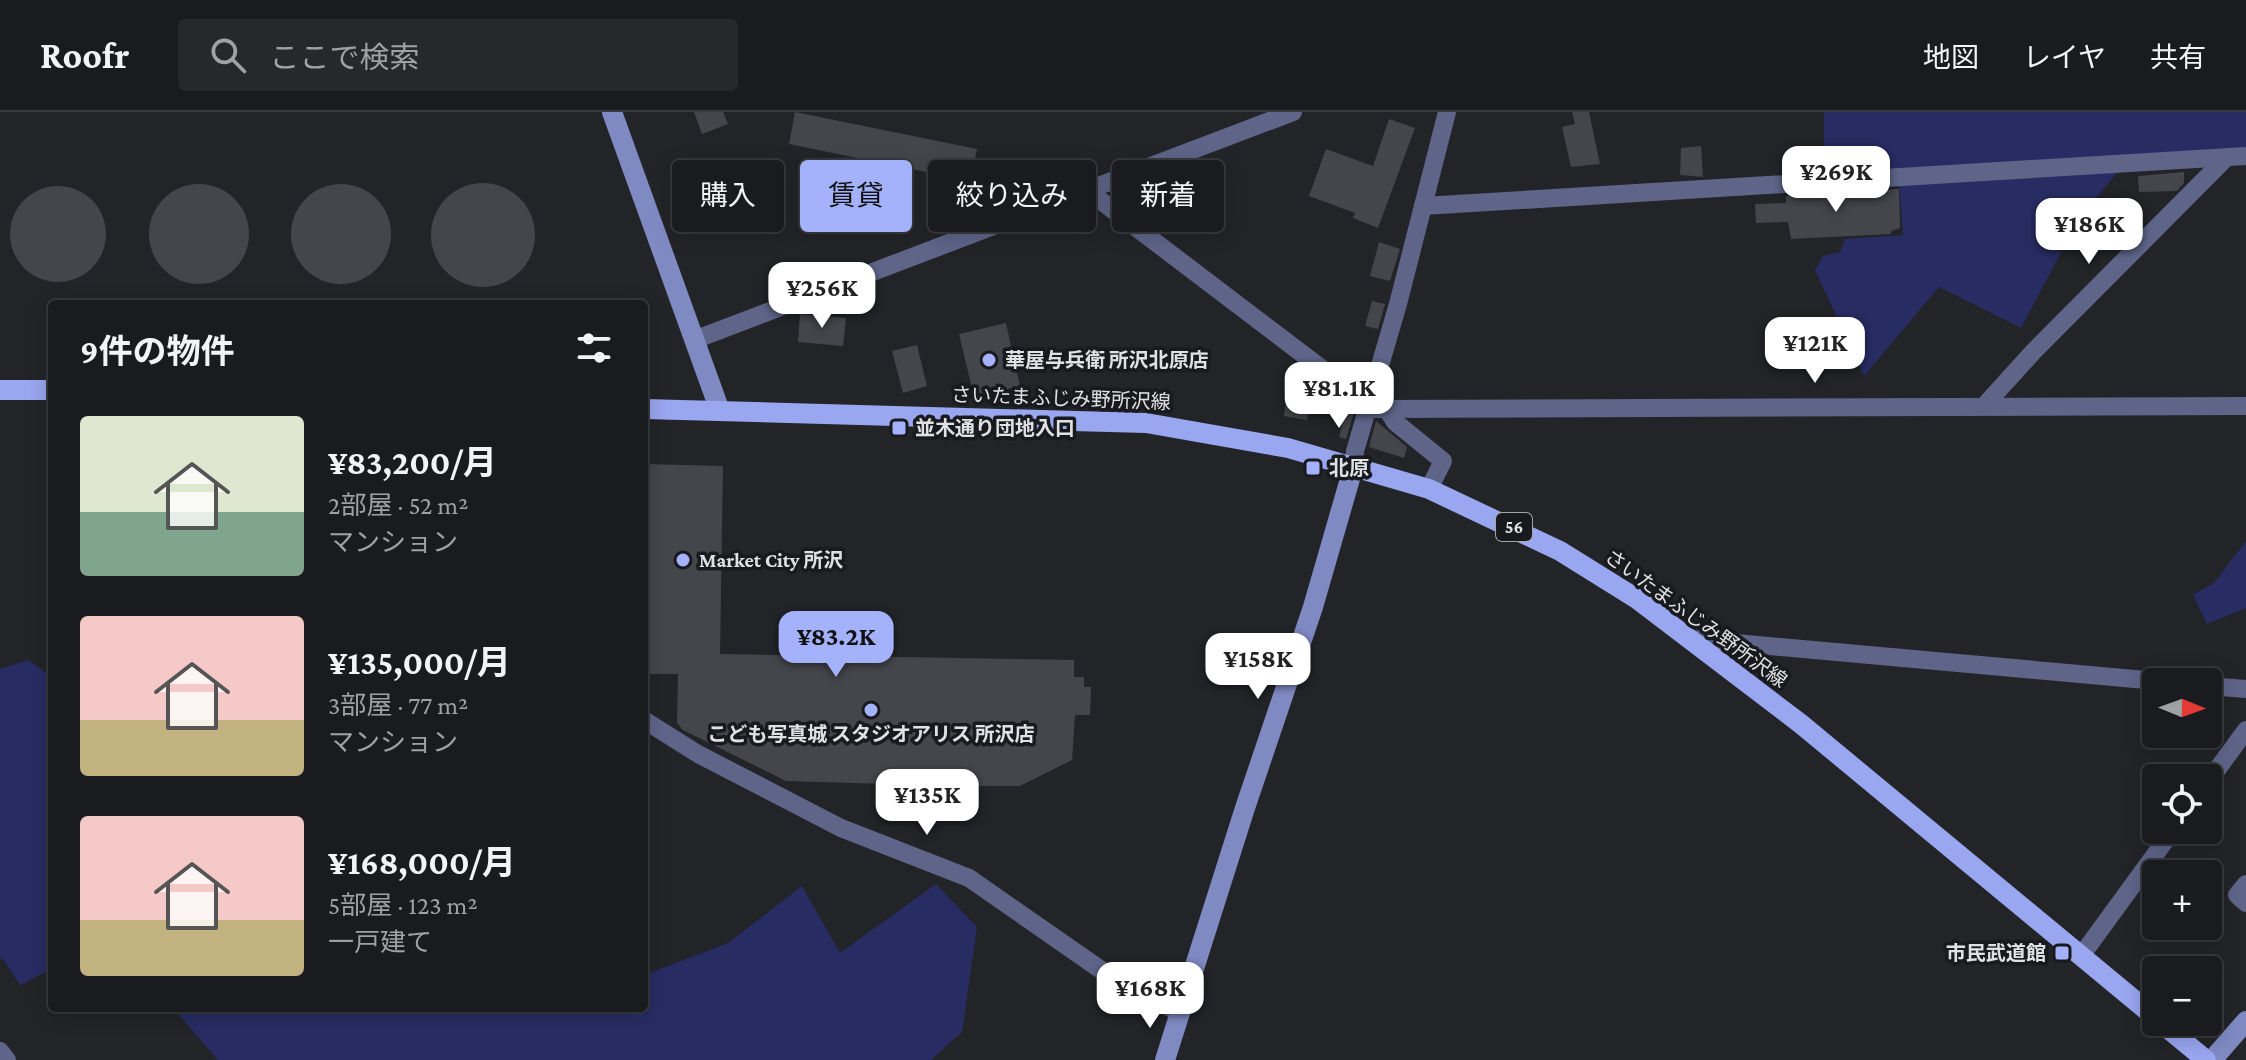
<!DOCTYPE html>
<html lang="ja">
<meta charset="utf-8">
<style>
body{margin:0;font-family:"Crimson Pro","Noto Sans JP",serif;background:#27282b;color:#f1f3f6;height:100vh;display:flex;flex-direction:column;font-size:30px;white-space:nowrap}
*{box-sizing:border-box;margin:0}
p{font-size:26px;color:#9fa1a4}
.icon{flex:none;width:44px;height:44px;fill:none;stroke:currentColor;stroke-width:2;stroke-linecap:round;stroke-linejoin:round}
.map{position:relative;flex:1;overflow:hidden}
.sheet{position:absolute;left:48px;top:188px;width:600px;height:712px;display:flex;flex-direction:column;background:#1a1b1e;border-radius:8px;box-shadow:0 4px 20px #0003,0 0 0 2px #38393c}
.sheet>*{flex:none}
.banner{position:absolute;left:672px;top:48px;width:760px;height:72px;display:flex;gap:16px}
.needle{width:52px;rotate:91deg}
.controls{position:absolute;left:2142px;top:556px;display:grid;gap:16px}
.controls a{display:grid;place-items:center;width:80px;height:80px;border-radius:8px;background:#1a1b1e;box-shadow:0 4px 20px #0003,0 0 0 2px #38393c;font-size:40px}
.price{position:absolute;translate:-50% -68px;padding:0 18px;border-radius:16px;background:#fff;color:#222;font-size:26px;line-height:52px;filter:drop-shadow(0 2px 4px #0008)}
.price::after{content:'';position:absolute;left:50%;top:48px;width:24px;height:18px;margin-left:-12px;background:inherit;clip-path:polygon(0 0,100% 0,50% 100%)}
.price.on{background:#a4b2fc;color:#111}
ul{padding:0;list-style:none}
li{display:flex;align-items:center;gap:24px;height:200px;padding:0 32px}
li span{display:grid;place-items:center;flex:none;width:224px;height:160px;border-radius:8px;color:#555}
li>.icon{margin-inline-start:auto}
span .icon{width:96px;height:96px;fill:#fffc;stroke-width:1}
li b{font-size:34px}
h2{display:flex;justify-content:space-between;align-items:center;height:96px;padding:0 32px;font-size:34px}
.tag{padding:0 28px;border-radius:8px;background:#1a1b1e;box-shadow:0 4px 20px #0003,0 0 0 2px #38393c;font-size:28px;line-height:72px}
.tag.on{background:#a4b2fc;color:#111}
header{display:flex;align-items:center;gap:48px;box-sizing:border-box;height:112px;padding:0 40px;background:#1a1b1e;border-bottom:2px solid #38393c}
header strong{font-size:38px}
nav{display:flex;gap:44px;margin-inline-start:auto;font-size:28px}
.search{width:560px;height:72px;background:#27282b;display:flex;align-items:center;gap:20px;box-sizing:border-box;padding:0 28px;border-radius:8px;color:#9fa1a4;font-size:30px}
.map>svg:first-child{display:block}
</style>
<header>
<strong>Roofr</strong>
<div class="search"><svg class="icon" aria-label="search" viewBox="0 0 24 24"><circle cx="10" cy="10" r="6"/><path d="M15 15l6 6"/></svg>ここで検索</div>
<nav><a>地図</a><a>レイヤ</a><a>共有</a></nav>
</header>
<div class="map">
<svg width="2246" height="948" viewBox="0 0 2246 948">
<rect width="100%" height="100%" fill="#232428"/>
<g fill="#272c63">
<path d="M 1824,0 L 2246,0 L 2246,39 L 2128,47 L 2079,107 L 2021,216 L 1939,175 L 1864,264 L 1815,158 L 1823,144 L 1840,140 L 1845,127 L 1903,123 L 1898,61 L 1824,64 Z"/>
<path d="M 2246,429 L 2246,496 L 2207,512 L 2193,483 L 2214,471 Z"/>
<path d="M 28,548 L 52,565 L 52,857 L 20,873 L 3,847 L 0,847 L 0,557 Z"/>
<path d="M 936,772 L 977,815 L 962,920 L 931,948 L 218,948 L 173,896 L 537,896 L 542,902 L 558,896 L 644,896 L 644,863 L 728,831 L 802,774 L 840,841 Z"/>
</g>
<g fill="#45464b">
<path d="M 694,0 L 723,0 L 728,12 L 702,22 Z"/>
<path d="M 795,0 L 977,37 L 970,69 L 789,32 Z"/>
<path d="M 1572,0 L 1589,0 L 1600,52 L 1571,55 L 1562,15 L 1575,12 Z"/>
<path d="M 1389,7 L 1415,16 L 1378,116 L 1353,106 L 1355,101 L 1309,84 L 1326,37 L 1373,54 Z"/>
<path d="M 1701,34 L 1703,65 L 1680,63 L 1681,36 Z"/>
<path d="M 2184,60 L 2184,71 L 2177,79 L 2139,80 L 2138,64 Z"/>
<circle cx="483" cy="123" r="52"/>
<circle cx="341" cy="122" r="50"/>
<circle cx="199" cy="122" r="50"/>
<circle cx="58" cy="122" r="48"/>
<path d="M 1899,77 L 1900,116 L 1891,119 L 1891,122 L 1791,127 L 1788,110 L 1756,111 L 1755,92 L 1786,91 L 1786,84 Z"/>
<path d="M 1379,130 L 1400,137 L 1390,169 L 1370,164 Z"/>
<path d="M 1372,189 L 1385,192 L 1378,217 L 1365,214 Z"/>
<path d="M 800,202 L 846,206 L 843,234 L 798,230 Z"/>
<path d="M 1006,211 L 1020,274 L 974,285 L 959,222 Z"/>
<path d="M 917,233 L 927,274 L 903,281 L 892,239 Z"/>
<path d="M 1294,254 L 1311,264 L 1310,271 L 1322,271 L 1355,297 L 1346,327 L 1339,325 L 1342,313 L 1311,287 L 1307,308 L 1284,304 L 1290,256 L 1294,257 Z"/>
<path d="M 1376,309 L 1407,335 L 1404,346 L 1369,335 Z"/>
<path d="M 644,352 L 723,354 L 720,542 L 1074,548 L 1074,565 L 1084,565 L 1084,575 L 1091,575 L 1090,603 L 1075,603 L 1072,648 L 1020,674 L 972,674 L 972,686 L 952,686 L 953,674 L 786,669 L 683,618 L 677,611 L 678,562 L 644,562 Z"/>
</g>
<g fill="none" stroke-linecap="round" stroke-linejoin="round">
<g stroke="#5e6589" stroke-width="18">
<path d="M 1088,79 L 1375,297 L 2246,294"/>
<path d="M 1423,94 L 2246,44"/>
<path d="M 694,228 L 1293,0"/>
<path d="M 1985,293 L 2033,240 L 2225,47"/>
<path d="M 1387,297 L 1395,310 L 1443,349 L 1429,377"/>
<path d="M 1354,353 L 1355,339 L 1398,192 L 1447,0"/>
<path d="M 1692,527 L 2168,570"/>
<path d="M 2208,574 L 2246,577"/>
<path d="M 644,608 L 698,642 L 841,716 L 969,766 L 1104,860 L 1178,900"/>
<path d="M 2208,670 L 2246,618"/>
<path d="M 2246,772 L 2237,783 L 2246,791"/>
<path d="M 2081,844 L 2173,718"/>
<path d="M 0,939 L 7,948"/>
</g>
<g stroke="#7f8ac3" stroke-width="20">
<path d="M 612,0 L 720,299"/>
<path d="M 1165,948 L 1245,696 L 1313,495 L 1354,353"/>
<path d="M 2212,948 L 2246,909"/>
</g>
<g stroke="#99a6f0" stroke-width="20">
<path d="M 0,278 L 52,278"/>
<path d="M 644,297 L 1146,311 L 1288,336 L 1429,377 L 1560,439 L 1637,487 L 1801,612 L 2156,906"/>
<path d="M 2160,910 L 2206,948"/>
</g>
</g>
<g fill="#a4b2fc" stroke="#191a1e" stroke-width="3">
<circle cx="989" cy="248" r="8"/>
<rect x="891" y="308" width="16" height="16" rx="4"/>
<rect x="1305" y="348" width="16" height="16" rx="4"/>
<circle cx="683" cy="448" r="8"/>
<circle cx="871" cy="598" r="8"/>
<rect x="2054" y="833" width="16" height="16" rx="4"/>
</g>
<g text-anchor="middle" stroke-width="7" stroke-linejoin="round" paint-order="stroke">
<rect fill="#191a1e" stroke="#a4a5a9" stroke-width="2" x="1496" y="401" width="36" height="28" rx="6"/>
<g font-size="18" font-weight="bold" fill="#e0e1e4">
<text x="1514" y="421">56</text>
</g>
<g font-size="20" font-weight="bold" fill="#e0e1e4" stroke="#191a1e" text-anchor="start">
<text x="1005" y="255">華屋与兵衛 所沢北原店</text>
<text x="915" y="323">並木通り団地入口</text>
<text x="1329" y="363">北原</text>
<text x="699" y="455">Market City 所沢</text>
<text x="871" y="629" text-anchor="middle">こども写真城 スタジオアリス 所沢店</text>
<text x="2046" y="848" text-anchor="end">市民武道館</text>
</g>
<g font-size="20" fill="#e0e1e4" stroke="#191a1e">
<text transform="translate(1061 286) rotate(2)" y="7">さいたまふじみ野所沢線</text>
<text transform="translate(1696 506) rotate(36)" y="7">さいたまふじみ野所沢線</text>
</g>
</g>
</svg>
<div class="controls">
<a><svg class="needle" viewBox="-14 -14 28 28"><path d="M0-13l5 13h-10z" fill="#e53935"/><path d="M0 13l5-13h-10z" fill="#9fa1a4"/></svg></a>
<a><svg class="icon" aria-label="locate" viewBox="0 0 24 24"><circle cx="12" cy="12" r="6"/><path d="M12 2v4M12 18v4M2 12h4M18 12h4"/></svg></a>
<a>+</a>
<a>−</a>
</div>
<b class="price" style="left:1836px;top:102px">¥269K</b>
<b class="price" style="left:2089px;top:154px">¥186K</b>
<b class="price" style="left:822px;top:218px">¥256K</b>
<b class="price" style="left:1815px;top:273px">¥121K</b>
<b class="price" style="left:1339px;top:318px">¥81.1K</b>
<b class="price on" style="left:836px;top:567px">¥83.2K</b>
<b class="price" style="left:1258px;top:589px">¥158K</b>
<b class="price" style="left:927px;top:725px">¥135K</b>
<b class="price" style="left:1150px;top:918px">¥168K</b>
<div class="banner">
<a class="tag">購入</a>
<a class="tag on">賃貸</a>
<a class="tag">絞り込み</a>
<a class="tag">新着</a>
</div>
<section class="sheet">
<h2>9件の物件<svg class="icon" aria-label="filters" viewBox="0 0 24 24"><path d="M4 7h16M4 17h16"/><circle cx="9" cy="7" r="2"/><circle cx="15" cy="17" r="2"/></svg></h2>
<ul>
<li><span style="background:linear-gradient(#dfe7d0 60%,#7fa58c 0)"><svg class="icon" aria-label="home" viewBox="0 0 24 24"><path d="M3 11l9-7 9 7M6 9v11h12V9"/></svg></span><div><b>¥83,200/月</b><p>2部屋 · 52 m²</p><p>マンション</p></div></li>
<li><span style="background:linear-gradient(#f6c9c9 65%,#c2b280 0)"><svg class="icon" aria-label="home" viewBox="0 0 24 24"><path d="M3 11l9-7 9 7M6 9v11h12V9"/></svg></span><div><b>¥135,000/月</b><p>3部屋 · 77 m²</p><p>マンション</p></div></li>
<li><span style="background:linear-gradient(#f6c9c9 65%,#c2b280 0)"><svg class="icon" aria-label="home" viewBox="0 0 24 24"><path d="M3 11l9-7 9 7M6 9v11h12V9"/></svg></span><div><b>¥168,000/月</b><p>5部屋 · 123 m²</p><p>一戸建て</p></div></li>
</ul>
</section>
</div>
